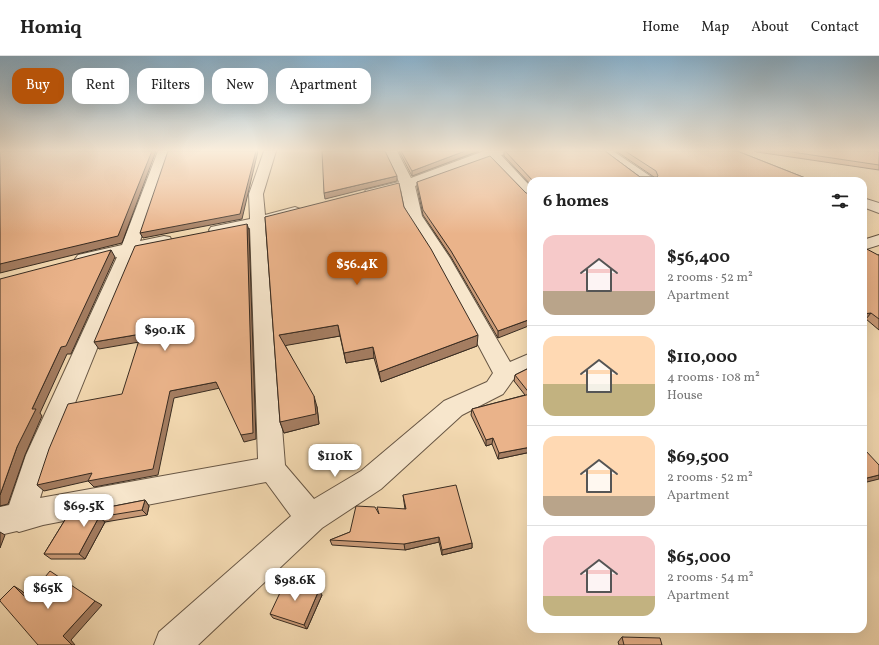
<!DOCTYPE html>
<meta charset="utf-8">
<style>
body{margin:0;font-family:Vollkorn,serif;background:#f2f2f2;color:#222;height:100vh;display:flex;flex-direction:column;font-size:15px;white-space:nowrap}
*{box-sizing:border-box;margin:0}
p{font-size:13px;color:#767676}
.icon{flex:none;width:22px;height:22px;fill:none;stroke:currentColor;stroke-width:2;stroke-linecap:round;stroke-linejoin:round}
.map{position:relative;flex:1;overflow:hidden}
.details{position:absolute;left:527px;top:121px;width:340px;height:456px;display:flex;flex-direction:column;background:#fff;border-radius:12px;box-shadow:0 4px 16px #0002}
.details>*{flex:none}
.banner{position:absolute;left:12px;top:12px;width:380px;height:36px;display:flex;gap:8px}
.price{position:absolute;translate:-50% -34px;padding:0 9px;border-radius:8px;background:#fff;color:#222;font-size:13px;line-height:26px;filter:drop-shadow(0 1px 2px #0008)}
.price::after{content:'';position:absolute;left:50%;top:24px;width:12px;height:9px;margin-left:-6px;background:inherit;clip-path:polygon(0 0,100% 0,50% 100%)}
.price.selected{background:#b45309;color:#fff}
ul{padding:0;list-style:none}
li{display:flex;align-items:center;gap:12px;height:100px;padding:0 16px}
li+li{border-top:1px solid #e0e0e0}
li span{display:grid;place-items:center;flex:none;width:112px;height:80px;border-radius:12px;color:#555}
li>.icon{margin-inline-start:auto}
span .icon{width:48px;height:48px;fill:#fffc;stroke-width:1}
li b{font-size:17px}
h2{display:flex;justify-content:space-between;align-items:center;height:48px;padding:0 16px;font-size:17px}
.pill{padding:0 14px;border-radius:12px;background:#fff;box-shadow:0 4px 16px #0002;font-size:14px;line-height:36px}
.pill.selected{background:#b45309;color:#fff}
header{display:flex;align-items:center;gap:24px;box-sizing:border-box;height:56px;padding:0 20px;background:#fff;border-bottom:1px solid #e0e0e0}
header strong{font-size:19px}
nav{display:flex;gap:22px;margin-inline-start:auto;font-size:14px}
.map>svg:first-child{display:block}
</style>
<header>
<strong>Homiq</strong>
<nav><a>Home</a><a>Map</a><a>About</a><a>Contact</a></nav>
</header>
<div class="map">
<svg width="879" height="589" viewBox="0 0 879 589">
<rect width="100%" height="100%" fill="#f3d9b1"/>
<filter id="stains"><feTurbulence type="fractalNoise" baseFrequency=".005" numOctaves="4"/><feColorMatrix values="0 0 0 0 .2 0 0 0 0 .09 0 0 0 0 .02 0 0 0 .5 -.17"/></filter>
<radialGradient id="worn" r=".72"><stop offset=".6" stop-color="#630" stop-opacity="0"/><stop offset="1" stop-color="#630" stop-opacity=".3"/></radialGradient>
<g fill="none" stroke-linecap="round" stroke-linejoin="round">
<g stroke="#685745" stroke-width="2">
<g id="minor">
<path d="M 158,95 L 170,95 L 140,185 L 164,180 L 170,181 L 172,185 L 170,189 L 136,196 L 54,399 L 40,442 L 258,403 L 250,172 L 217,179 L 211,177 L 209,174 L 211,171 L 250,163 L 249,138 L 264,95 L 276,95 L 263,138 L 265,159 L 295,151 L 300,153 L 303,156 L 300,159 L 266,169 L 285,409 L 314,443 L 361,415 L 444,345 L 487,326 L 493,317 L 432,202 L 406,160 L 401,134 L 371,141 L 366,140 L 364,137 L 366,134 L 399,126 L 385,95 L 397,95 L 411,122 L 484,95 L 509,95 L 507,98 L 501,99 L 531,131 L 531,143 L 526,142 L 490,103 L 415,130 L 422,160 L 450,202 L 510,306 L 531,297 L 531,315 L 513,324 L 503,338 L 462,359 L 381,433 L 322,472 L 198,589 L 154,589 L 159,576 L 291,460 L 266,426 L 43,469 L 19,476 L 17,475 L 0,479 L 0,451 L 9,449 L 26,399 L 117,201 L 84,208 L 78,207 L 75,203 L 78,199 L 122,189 Z"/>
<path d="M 598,95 L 613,95 L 653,122 L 655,125 L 639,125 Z"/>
<path d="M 871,95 L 879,95 L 879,101 L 875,100 Z"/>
<path d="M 863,142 L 879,147 L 879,157 L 863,151 Z"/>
<path d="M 879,179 L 879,189 L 863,194 L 863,184 Z"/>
</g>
</g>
<use href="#minor" fill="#f7e6cc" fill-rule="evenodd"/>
</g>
<g fill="#c99a77" stroke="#392c21">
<path d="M 399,95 L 479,95 L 412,120 Z"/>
<path d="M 504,95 L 605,95 L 640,121 L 654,121 L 616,95 L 737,95 L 813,125 L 531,125 L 531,129 L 504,100 Z"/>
<path d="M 754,95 L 876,95 L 879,97 L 879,114 L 757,96 Z"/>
<path d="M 417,126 L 526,137 L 498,282 L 451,201 L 423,159 L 417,131 Z"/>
<path d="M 404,151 L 477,290 L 381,326 L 374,302 L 346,307 L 340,280 L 285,289 L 317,351 L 319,368 L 284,377 L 280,366 L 265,161 Z"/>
<path d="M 878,199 L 879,199 L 879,274 L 866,263 Z"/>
<path d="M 531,311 L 531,396 L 498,403 L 492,388 L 486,390 L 471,359 L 472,353 L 525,339 L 514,325 L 515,319 Z"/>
<path d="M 403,439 L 472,487 L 472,492 L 442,499 L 439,486 L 405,494 L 332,489 L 330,484 L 350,476 L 378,458 L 405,453 Z"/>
<path d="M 145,444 L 149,450 L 147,459 L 105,466 L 85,503 L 51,503 L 44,498 L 68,459 Z"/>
<path d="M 322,539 L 307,573 L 273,562 L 270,558 Z"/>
<path d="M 622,581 L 662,589 L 619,589 L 618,586 Z"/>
</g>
<g fill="#a47d61" stroke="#392c21">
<path d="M 152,95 L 156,95 L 122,187 L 0,217 L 0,208 Z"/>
<path d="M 256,95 L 258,95 L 242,163 L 143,182 L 140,177 Z"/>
<path d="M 465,95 L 479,95 L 412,120 L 412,115 Z"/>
<path d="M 397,120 L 397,125 L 325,143 L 324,137 Z"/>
<path d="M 247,168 L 249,174 L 256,383 L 244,386 L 241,379 Z"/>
<path d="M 111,194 L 115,201 L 71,298 L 67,298 L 40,357 L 42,360 L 25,399 L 8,448 L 0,450 L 0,439 L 17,391 L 32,353 L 61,291 Z"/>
<path d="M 871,257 L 866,263 L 863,264 L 863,258 Z"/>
<path d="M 531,263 L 531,269 L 498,282 L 498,275 Z"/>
<path d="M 338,269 L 340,280 L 283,290 L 279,279 Z"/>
<path d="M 141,278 L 145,285 L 99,293 L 94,286 Z"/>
<path d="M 478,279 L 477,290 L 381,326 L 379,316 Z"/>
<path d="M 373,291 L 374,302 L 346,307 L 344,297 Z"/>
<path d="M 216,326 L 220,332 L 174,342 L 158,419 L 94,431 L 88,425 L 44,435 L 37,429 L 170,335 Z"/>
<path d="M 314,340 L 317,351 L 319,368 L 284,377 L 280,366 Z"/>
<path d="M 493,382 L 492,388 L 486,390 L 486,384 Z"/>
<path d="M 531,391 L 531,396 L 498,403 L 499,397 Z"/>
<path d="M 879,419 L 879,423 L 863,427 L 863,423 Z"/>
<path d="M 145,444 L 149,450 L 147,459 L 142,454 Z"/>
<path d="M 99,461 L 105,466 L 85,503 L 79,498 Z"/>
<path d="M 0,476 L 5,479 L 0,492 Z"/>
<path d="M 439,481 L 439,486 L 405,494 L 404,488 Z"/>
<path d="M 472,487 L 472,492 L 442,499 L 442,494 Z"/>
<path d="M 14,530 L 22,535 L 35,548 L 27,543 Z"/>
<path d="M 319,534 L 322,539 L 307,573 L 304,569 Z"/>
<path d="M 95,545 L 102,549 L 71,584 L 75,589 L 72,589 L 63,580 Z"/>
</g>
<g fill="#eab38a" stroke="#392c21">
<path d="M 0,95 L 152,95 L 118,180 L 0,208 Z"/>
<path d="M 168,95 L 256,95 L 240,158 L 140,177 Z"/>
<path d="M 322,95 L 385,95 L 397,120 L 324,137 Z"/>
<path d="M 401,95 L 465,95 L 412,115 Z"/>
<path d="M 505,95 L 605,95 L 640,121 L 657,121 L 658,120 L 656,115 L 625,95 L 737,95 L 813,125 L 533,125 Z"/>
<path d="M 785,95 L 876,95 L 879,97 L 879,109 Z"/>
<path d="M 490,100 L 526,137 L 531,138 L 531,251 L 530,251 L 531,252 L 531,263 L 498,275 L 451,195 L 423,154 L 417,126 Z"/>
<path d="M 399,127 L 404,151 L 431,193 L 478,279 L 379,316 L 373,291 L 344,297 L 338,269 L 279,279 L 314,340 L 316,358 L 280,366 L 265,161 Z"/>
<path d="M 247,168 L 253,377 L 241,379 L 216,326 L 170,335 L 153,413 L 88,425 L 92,417 L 37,429 L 49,393 L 68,348 L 122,338 L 141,278 L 94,286 L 135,190 Z"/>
<path d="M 863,191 L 878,199 L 879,199 L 879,263 L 871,257 L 863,258 Z"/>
<path d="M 111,194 L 66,290 L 61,291 L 32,353 L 36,353 L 17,391 L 0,439 L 0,223 Z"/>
<path d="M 531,311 L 531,391 L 499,397 L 493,382 L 486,384 L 472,353 L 530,338 L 515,319 Z"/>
<path d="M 865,394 L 879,409 L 879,419 L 863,423 L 863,395 Z"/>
<path d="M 456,429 L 472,487 L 442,494 L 439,481 L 404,488 L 330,484 L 350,476 L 356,450 L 375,451 L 379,458 L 377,451 L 406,453 L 403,439 Z"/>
<path d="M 145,444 L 142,454 L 99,461 L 79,498 L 44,498 L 68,459 Z"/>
<path d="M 50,515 L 95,545 L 63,580 L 72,589 L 38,589 L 0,545 L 0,544 L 14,530 L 27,543 Z"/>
<path d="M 286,524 L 319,534 L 304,569 L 270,558 Z"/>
<path d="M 622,581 L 660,582 L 662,589 L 624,589 Z"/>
</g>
<linearGradient id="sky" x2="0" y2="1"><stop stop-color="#8ab6d4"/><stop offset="0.53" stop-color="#faeedc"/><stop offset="1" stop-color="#faeedc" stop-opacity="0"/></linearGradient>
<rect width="879" height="178" fill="url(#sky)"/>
<rect width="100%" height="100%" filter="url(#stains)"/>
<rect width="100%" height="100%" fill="url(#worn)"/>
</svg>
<b class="price selected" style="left:357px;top:230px">$56.4K</b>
<b class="price" style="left:165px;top:296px">$90.1K</b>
<b class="price" style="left:335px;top:422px">$110K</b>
<b class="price" style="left:84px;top:472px">$69.5K</b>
<b class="price" style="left:295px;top:546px">$98.6K</b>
<b class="price" style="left:48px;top:554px">$65K</b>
<div class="banner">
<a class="pill selected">Buy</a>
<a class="pill">Rent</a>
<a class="pill">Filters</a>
<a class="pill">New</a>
<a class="pill">Apartment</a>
</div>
<section class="details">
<h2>6 homes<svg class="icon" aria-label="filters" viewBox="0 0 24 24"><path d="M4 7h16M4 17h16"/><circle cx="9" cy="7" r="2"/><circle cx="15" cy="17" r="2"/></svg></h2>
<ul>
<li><span style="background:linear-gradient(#f6c9c9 70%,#b9a48a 0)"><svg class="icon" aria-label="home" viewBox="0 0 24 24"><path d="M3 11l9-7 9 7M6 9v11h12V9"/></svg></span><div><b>$56,400</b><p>2 rooms · 52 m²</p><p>Apartment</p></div></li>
<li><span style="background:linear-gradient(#ffd9b3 60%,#c2b280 0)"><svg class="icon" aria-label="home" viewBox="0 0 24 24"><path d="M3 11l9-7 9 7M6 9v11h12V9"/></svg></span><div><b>$110,000</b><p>4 rooms · 108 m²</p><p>House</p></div></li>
<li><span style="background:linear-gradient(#ffd9b3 75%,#b9a48a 0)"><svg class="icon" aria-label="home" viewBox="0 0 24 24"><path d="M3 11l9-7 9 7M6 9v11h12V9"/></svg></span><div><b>$69,500</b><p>2 rooms · 52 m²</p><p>Apartment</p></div></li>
<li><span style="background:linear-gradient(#f6c9c9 75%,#c2b280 0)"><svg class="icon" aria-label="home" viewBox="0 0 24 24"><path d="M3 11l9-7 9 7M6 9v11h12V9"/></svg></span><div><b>$65,000</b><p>2 rooms · 54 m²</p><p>Apartment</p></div></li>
</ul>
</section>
</div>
